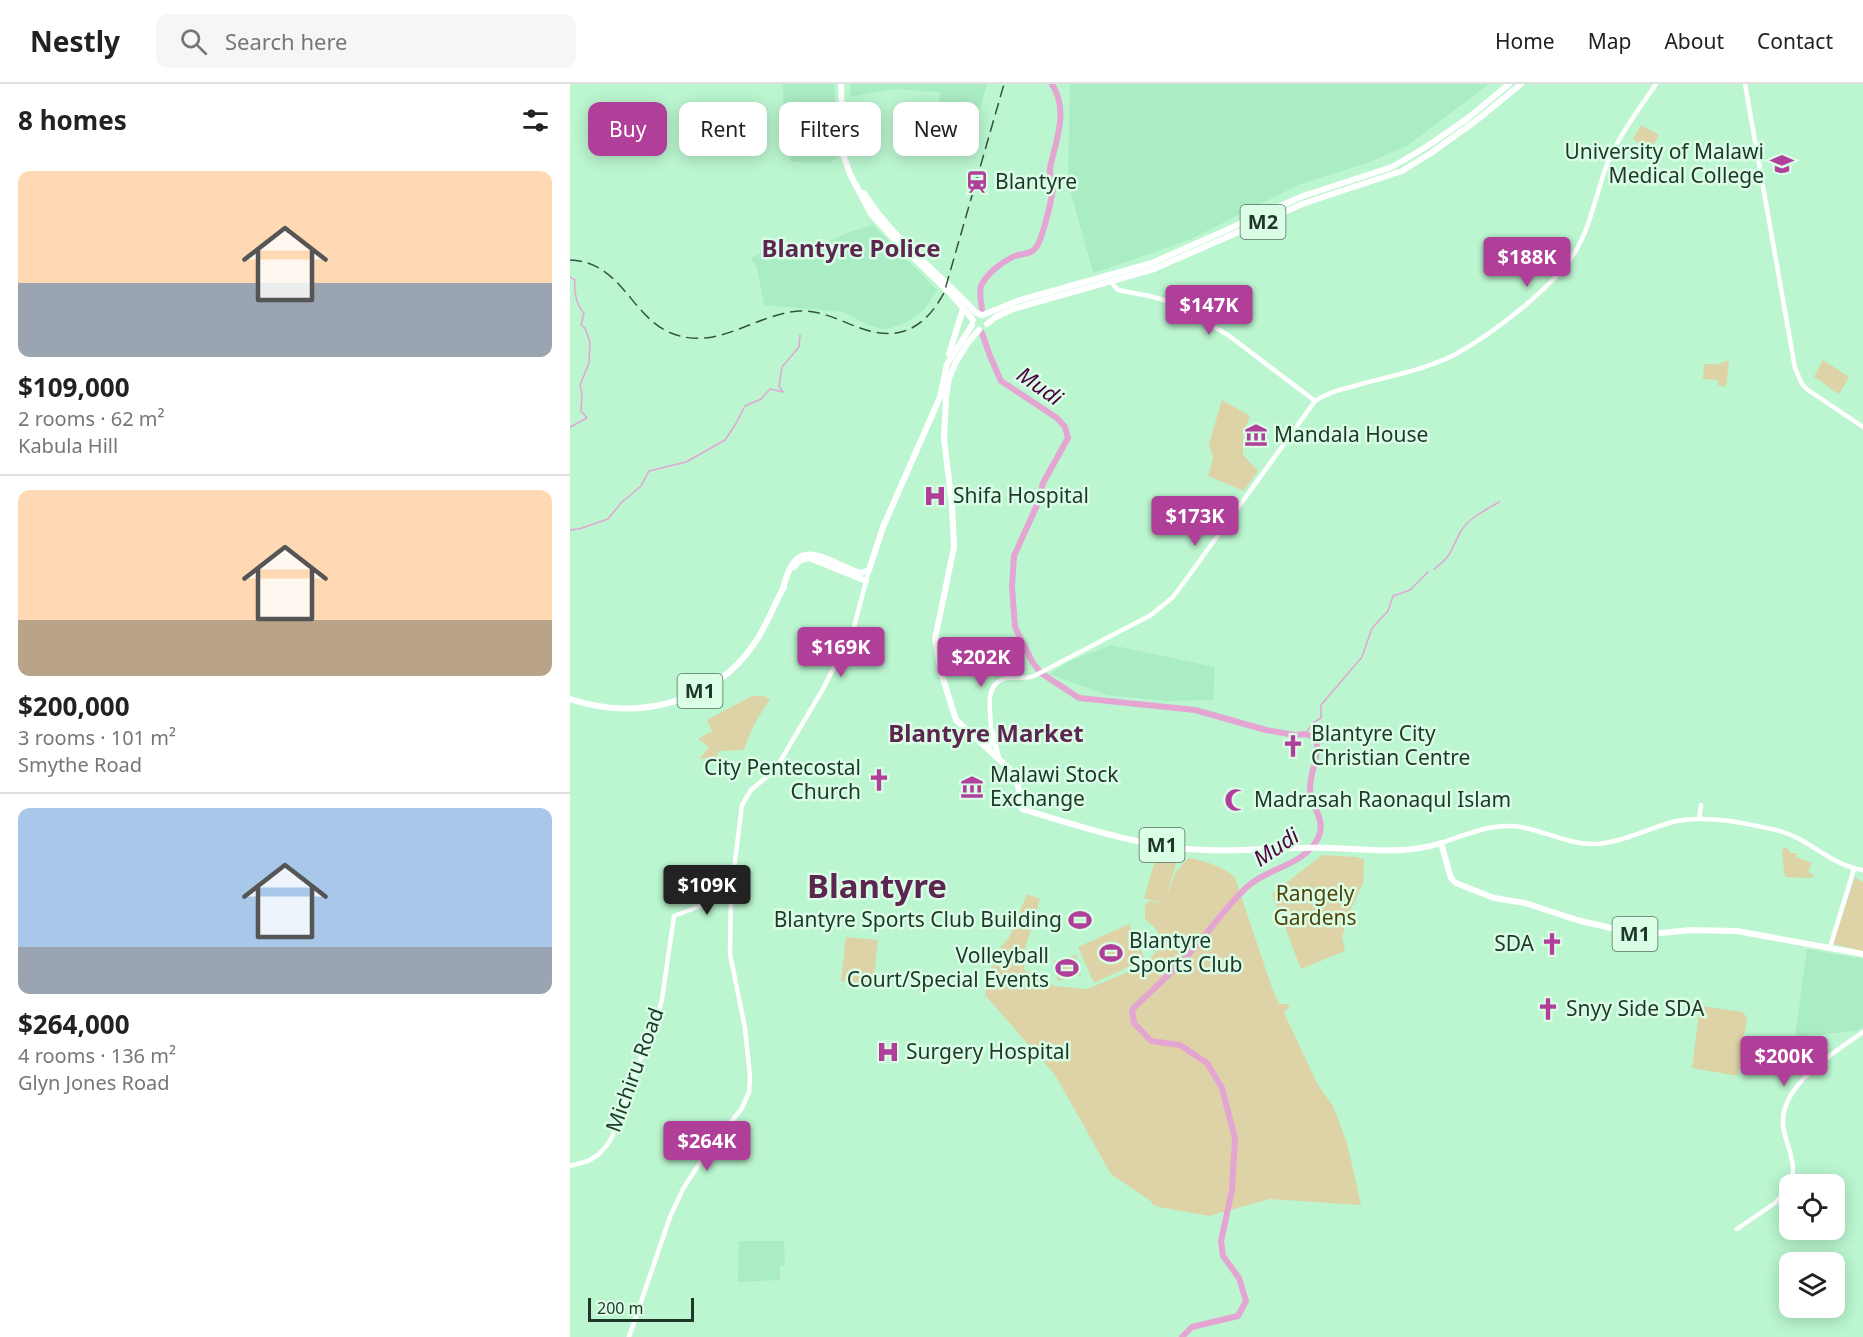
<!DOCTYPE html>
<meta charset="utf-8">
<style>
body{margin:0;font-family:"Noto Sans",sans-serif;background:#f6f6f6;color:#222;height:100vh;display:flex;flex-direction:column;font-size:22px;white-space:nowrap}
*{box-sizing:border-box;margin:0}
p{font-size:20px;color:#767676}
.icon{flex:none;width:33px;height:33px;fill:none;stroke:currentColor;stroke-width:2;stroke-linecap:round;stroke-linejoin:round}
.map{position:relative;flex:1;overflow:hidden}
.side{display:flex;flex-direction:column;background:#fff;width:570px}
.side>*{flex:none}
.top-card{position:absolute;left:18px;top:18px;width:570px;height:54px;display:flex;gap:12px}
.tools{position:absolute;left:1209px;top:1090px;display:grid;gap:12px}
.tools a{display:grid;place-items:center;width:66px;height:66px;border-radius:12px;background:#fff;box-shadow:0 3px 15px #0003;font-size:30px}
.scale{position:absolute;left:18px;bottom:15px;width:106px;box-sizing:border-box;padding-left:6px;border:3px solid #1f3729;border-top:0;font-size:16px;line-height:21px;white-space:nowrap;color:#1f3729;-webkit-text-stroke:4px #dafde6;paint-order:stroke}
.price{position:absolute;translate:-50% -51px;padding:0 14px;border-radius:6px;background:#b03f99;color:#fff;font-size:20px;line-height:39px;filter:drop-shadow(0 2px 3px #0008)}
.price::after{content:'';position:absolute;left:50%;top:36px;width:18px;height:14px;margin-left:-9px;background:inherit;clip-path:polygon(0 0,100% 0,50% 100%)}
.price.on{background:#222;color:#fff}
ul{padding:0;list-style:none}
li{display:grid;align-content:center;gap:12px;height:318px;padding:0 18px}
li+li{border-top:2px solid #e0e0e0}
li span{display:grid;place-items:center;height:186px;border-radius:12px;color:#555}
li>.icon{margin-inline-start:auto}
span .icon{width:108px;height:108px;fill:#fffc;stroke-width:1}
li b{font-size:26px}
h2{display:flex;justify-content:space-between;align-items:center;height:72px;padding:0 18px;font-size:26px}
.chip{padding:0 21px;border-radius:12px;background:#fff;box-shadow:0 3px 15px #0003;font-size:21px;line-height:54px}
.chip.on{background:#b03f99;color:#fff}
header{display:flex;align-items:center;gap:36px;box-sizing:border-box;height:84px;padding:0 30px;background:#fff;border-bottom:2px solid #e0e0e0}
header strong{font-size:28px}
nav{display:flex;gap:33px;margin-inline-start:auto;font-size:21px}
.search{width:420px;height:54px;background:#f6f6f6;display:flex;align-items:center;gap:15px;box-sizing:border-box;padding:0 21px;border-radius:12px;color:#767676;font-size:22px}
main{display:flex;flex:1;min-height:0}
.map>svg:first-child{display:block}
</style>
<header>
<strong>Nestly</strong>
<div class="search"><svg class="icon" aria-label="search" viewBox="0 0 24 24"><circle cx="10" cy="10" r="6"/><path d="M15 15l6 6"/></svg>Search here</div>
<nav><a>Home</a><a>Map</a><a>About</a><a>Contact</a></nav>
</header>
<main>
<section class="side">
<h2>8 homes<svg class="icon" aria-label="filters" viewBox="0 0 24 24"><path d="M4 7h16M4 17h16"/><circle cx="9" cy="7" r="2"/><circle cx="15" cy="17" r="2"/></svg></h2>
<ul>
<li><span style="background:linear-gradient(#ffd9b3 60%,#9aa5b1 0)"><svg class="icon" aria-label="home" viewBox="0 0 24 24"><path d="M3 11l9-7 9 7M6 9v11h12V9"/></svg></span><div><b>$109,000</b><p>2 rooms · 62 m²</p><p>Kabula Hill</p></div></li>
<li><span style="background:linear-gradient(#ffd9b3 70%,#b9a48a 0)"><svg class="icon" aria-label="home" viewBox="0 0 24 24"><path d="M3 11l9-7 9 7M6 9v11h12V9"/></svg></span><div><b>$200,000</b><p>3 rooms · 101 m²</p><p>Smythe Road</p></div></li>
<li><span style="background:linear-gradient(#a9c7e8 75%,#9aa5b1 0)"><svg class="icon" aria-label="home" viewBox="0 0 24 24"><path d="M3 11l9-7 9 7M6 9v11h12V9"/></svg></span><div><b>$264,000</b><p>4 rooms · 136 m²</p><p>Glyn Jones Road</p></div></li>
</ul>
</section>
<div class="map">
<svg width="1293" height="1253" viewBox="0 0 1293 1253">
<rect width="100%" height="100%" fill="#bbf6d0"/>
<g fill="#aaecc3">
<path d="M 213,0 L 265,0 L 264,35 L 268,73 L 260,79 L 222,78 L 216,69 L 214,62 Z"/>
<path d="M 281,0 L 417,0 L 411,22 L 394,35 L 374,47 L 364,41 L 371,8 L 322,5 L 280,13 Z"/>
<path d="M 500,0 L 919,0 L 837,62 L 797,79 L 730,100 L 619,156 L 530,187 L 523,188 L 498,98 Z"/>
<path d="M 303,141 L 367,206 L 354,226 L 335,239 L 315,246 L 298,241 L 273,228 L 194,221 L 187,184 L 181,174 L 196,166 L 252,160 L 282,147 Z"/>
<path d="M 541,561 L 645,583 L 643,616 L 596,617 L 537,611 L 479,590 L 500,577 Z"/>
<path d="M 1237,865 L 1293,875 L 1293,943 L 1286,947 L 1225,953 Z"/>
<path d="M 169,1157 L 214,1157 L 215,1181 L 210,1182 L 210,1196 L 168,1198 Z"/>
</g>
<g fill="#ddd3a6">
<path d="M 1071,41 L 1089,51 L 1081,66 L 1063,55 Z"/>
<path d="M 1159,276 L 1156,303 L 1148,301 L 1148,296 L 1133,295 L 1134,280 L 1148,280 Z"/>
<path d="M 1253,276 L 1279,293 L 1269,310 C 1259,305 1254,298 1244,293 Z"/>
<path d="M 652,316 L 680,332 L 673,350 L 673,371 L 688,387 L 674,407 L 638,392 L 643,374 L 639,360 Z"/>
<path d="M 182,612 L 195,612 L 200,616 C 188,632 180,647 174,666 L 149,667 L 146,674 L 129,675 L 139,663 L 128,655 L 142,647 L 137,636 Z"/>
<path d="M 1214,764 L 1217,764 L 1221,769 L 1227,769 L 1226,773 L 1242,779 L 1238,788 L 1245,791 L 1241,794 L 1216,793 L 1214,788 L 1212,767 Z"/>
<path d="M 587,770 L 607,776 L 595,817 L 605,789 L 618,774 C 632,776 654,782 665,794 L 701,901 L 709,920 L 718,920 L 719,923 L 714,929 L 748,1001 L 763,1022 L 777,1059 L 791,1121 L 700,1115 L 639,1132 L 589,1123 L 582,1120 L 582,1118 L 541,1090 L 485,991 L 415,911 L 426,868 L 439,854 L 457,810 L 470,815 L 454,868 L 454,886 L 484,902 L 517,905 L 563,886 L 582,873 L 593,857 L 585,844 L 575,835 L 575,822 L 579,817 L 594,820 L 574,814 Z"/>
<path d="M 752,771 L 787,773 L 794,776 L 793,799 L 782,823 L 772,853 L 775,867 L 731,885 L 702,810 Z"/>
<path d="M 1285,793 L 1293,798 L 1293,867 L 1263,860 Z"/>
<path d="M 559,840 L 575,875 L 524,899 L 508,863 Z"/>
<path d="M 276,853 L 308,856 L 303,900 L 271,897 Z"/>
<path d="M 506,871 L 511,891 L 488,897 L 483,877 Z"/>
<path d="M 1130,922 L 1173,928 L 1177,934 L 1168,992 L 1122,984 Z"/>
</g>
<g fill="none" stroke-linecap="round" stroke-linejoin="round">
<g stroke="#e4a5d3" stroke-width="1.5">
<path d="M 483,0 C 497,17 490,42 487,62"/>
<path d="M 0,193 L 5,196 C 4,207 6,221 14,229 L 11,241 L 15,244 L 20,258 L 19,279 L 10,301 L 12,309 L 11,327 L 17,334 L 0,343"/>
<path d="M 9,445 L 38,435 L 51,419 L 71,402 L 79,387 L 116,378 L 155,356 L 165,341 L 175,322 L 191,315 L 200,305 L 213,308 L 209,302 L 212,283 L 229,263 L 230,251"/>
<path d="M 0,446 L 8,445"/>
<path d="M 864,485 C 884,470 880,466 891,447 C 900,433 916,426 929,418"/>
<path d="M 735,650 L 744,638 L 751,634 L 751,621 L 792,573 L 802,544 L 818,527 L 823,512 L 840,506 L 858,488"/>
</g>
<g stroke="#e4a5d3" stroke-width="6">
<path d="M 412,225 C 411,218 409,209 411,202 C 416,190 433,177 445,172 C 454,169 463,171 468,160 C 473,151 483,112 483,102 C 482,96 479,91 480,84 C 486,56 499,27 482,0"/>
<path d="M 412,249 L 420,272 L 431,297 L 487,334 L 495,343 L 498,354 L 473,399 L 468,419 L 444,472 L 442,503 L 445,543 L 463,579 L 471,589 L 509,614 L 625,626 L 696,646 L 725,651 L 735,650 L 744,653 C 745,656 747,659 747,662 C 749,671 739,692 740,706 C 741,723 757,736 748,754 C 734,782 699,783 678,802 C 659,819 643,842 627,861 C 607,884 583,905 562,926 L 564,939 L 581,957 L 610,961 L 637,979 L 652,1004 L 665,1055 L 662,1106 L 651,1157 L 653,1172 L 669,1194 L 676,1217 L 668,1232 L 622,1243 L 612,1253"/>
</g>
<g stroke="#fff" stroke-width="4.5">
<path d="M 541,198 L 548,206 L 579,212 L 598,217 L 613,224 L 658,251 L 745,317"/>
<path d="M 419,664 C 420,658 422,652 421,645 C 421,630 414,604 431,596 C 441,591 454,596 464,592 L 581,531 L 603,513 L 615,497 L 745,317 C 758,308 773,305 788,301 C 820,292 854,286 884,271 C 921,251 983,204 1005,168 C 1022,140 1026,108 1038,78 C 1050,50 1069,25 1086,0"/>
<path d="M 1260,863 L 1284,785"/>
<path d="M 0,1082 L 18,1077 L 28,1071 L 38,1060 L 46,1045 L 69,978 L 85,942 L 92,915 L 104,832 L 161,810"/>
<path d="M 1220,1101 C 1228,1083 1218,1065 1214,1047 C 1204,1004 1264,969 1293,948"/>
<path d="M 1167,1145 L 1205,1119 L 1220,1102"/>
<path d="M 59,1253 L 100,1133 L 113,1105 L 131,1077 L 172,1024 L 179,1008 L 180,992 L 175,944 L 160,870 L 161,810 L 172,721 L 181,706 L 205,686 L 253,605 L 284,543 L 299,486"/>
</g>
<g stroke="#fff" stroke-width="4.5">
<path d="M 1175,0 L 1225,284 L 1232,300 L 1238,306 L 1293,343"/>
<path d="M 1129,735 L 1131,721"/>
<path d="M 871,759 C 896,751 924,738 951,743 C 977,748 1000,761 1027,760 C 1052,758 1078,745 1102,738 C 1134,730 1174,739 1206,746 C 1238,753 1261,782 1293,786"/>
</g>
<g stroke="#fff" stroke-width="6">
<path d="M 271,0 L 273,70 L 280,90 L 301,130 L 321,152 L 382,211 L 403,236"/>
<path d="M 294,109 C 322,155 369,188 405,228 L 411,231"/>
<path d="M 413,231 L 447,217 L 582,179 L 733,112 L 822,83 L 856,63 L 898,34 L 939,0"/>
<path d="M 417,240 L 426,233 L 443,225 L 584,185 L 735,119 L 832,87 L 861,69 L 907,36 L 951,0"/>
<path d="M 409,246 L 399,257 L 386,278 L 379,294 L 376,313 L 374,355 L 382,421 L 384,463 L 365,555 L 371,588 L 386,636 L 444,689 L 447,696 L 452,725 C 511,743 571,763 634,766 C 677,768 720,762 762,764 C 800,765 834,771 871,759 L 881,794 L 886,799 L 924,814 L 955,819 L 1007,836 L 1070,851 L 1121,846 L 1167,847 L 1293,870"/>
<path d="M 379,270 L 393,225"/>
<path d="M 224,483 L 229,477 L 239,474 L 296,497"/>
<path d="M 213,505 C 226,447 254,477 291,489 L 299,486 L 313,443 L 370,313 L 377,280 L 402,241"/>
<path d="M 0,615 C 67,637 143,620 184,560 C 197,542 203,522 214,503"/>
<path d="M 408,654 L 416,653 L 422,648 L 428,673"/>
</g>
<path stroke="#355241" stroke-width="1.5" stroke-dasharray="12 6" stroke-linecap="butt" d="M 0,176 C 52,178 60,232 101,249 C 147,268 185,230 229,227 C 265,225 295,257 331,248 C 351,243 364,227 374,209 L 434,0"/>
</g>
<defs>
<g id="university-bare" transform="scale(1.8)"><path d="M0-5L7-2L0 1L-7-2ZM-4 1L0 2.5L4 1V4Q0 6-4 4Z" fill="#b03f99" stroke="#dafde6" stroke-width="2.5" paint-order="stroke"/></g>
<g id="station-bare" transform="scale(1.8)"><path d="M-3-6H3Q5-6 5-4V2Q5 4 3 4L4.5 6H3L1.5 4h-3L-3 6H-4.5L-3 4Q-5 4-5 2V-4Q-5-6-3-6ZM-3.5-4v3h7v-3ZM-3.5 1v1.5H-2V1ZM2 1v1.5H3.5V1Z" fill="#b03f99" stroke="#dafde6" stroke-width="2.5" paint-order="stroke"/></g>
<g id="museum-bare" transform="scale(1.8)"><path d="M0-6L6-3V-2H-6V-3ZM-5-1h2V3h-2ZM-1-1h2V3h-2ZM3-1h2V3H3ZM-6 4H6V6H-6Z" fill="#b03f99" stroke="#dafde6" stroke-width="2.5" paint-order="stroke"/></g>
<g id="hospital-bare" transform="scale(1.8)"><path d="M-5-5h3v3.5h4V-5h3V5h-3V1.5h-4V5h-3Z" fill="#b03f99" stroke="#dafde6" stroke-width="2.5" paint-order="stroke"/></g>
<g id="church-bare" transform="scale(1.8)"><path d="M-1.2-6h2.4v3.5h3.3v2.4h-3.3V6h-2.4V-.1h-3.3v-2.4h3.3Z" fill="#b03f99" stroke="#dafde6" stroke-width="2.5" paint-order="stroke"/></g>
<g id="mosque-bare" transform="scale(1.8)"><path d="M3.5-4.9A6 6 0 1 0 3.5 4.9A5 5 0 1 1 3.5-4.9Z" fill="#b03f99" stroke="#dafde6" stroke-width="2.5" paint-order="stroke"/></g>
<g id="stadium-bare" transform="scale(1.8)"><path d="M0-5a6.5 5 0 1 0 0 10a6.5 5 0 1 0 0-10ZM-3.5-1.8h7v3.6h-7Z" fill="#b03f99" stroke="#dafde6" stroke-width="2.5" paint-order="stroke"/></g>
</defs>
<g fill-rule="evenodd">
<use href="#university-bare" x="1212" y="80"/>
<use href="#station-bare" x="407" y="98"/>
<use href="#museum-bare" x="686" y="351"/>
<use href="#hospital-bare" x="365" y="412"/>
<use href="#church-bare" x="723" y="662"/>
<use href="#church-bare" x="309" y="696"/>
<use href="#museum-bare" x="402" y="703"/>
<use href="#mosque-bare" x="666" y="716"/>
<use href="#stadium-bare" x="510" y="836"/>
<use href="#church-bare" x="982" y="860"/>
<use href="#stadium-bare" x="541" y="869"/>
<use href="#stadium-bare" x="497" y="884"/>
<use href="#church-bare" x="978" y="925"/>
<use href="#hospital-bare" x="318" y="968"/>
</g>
<g text-anchor="middle" stroke-width="5" stroke-linejoin="round" paint-order="stroke">
<g fill="#dafde6" stroke="#577262" stroke-width="1.5">
<rect x="670.5" y="121" width="45" height="34" rx="4.5"/>
<rect x="107.5" y="590" width="45" height="34" rx="4.5"/>
<rect x="569.5" y="744" width="45" height="34" rx="4.5"/>
<rect x="1042.5" y="833" width="45" height="34" rx="4.5"/>
</g>
<g font-size="20" font-weight="bold" fill="#1f3729">
<text x="693" y="145">M2</text>
<text x="130" y="614">M1</text>
<text x="592" y="768">M1</text>
<text x="1065" y="857">M1</text>
</g>
<g font-size="21" fill="#1f3729" stroke="#dafde6" text-anchor="start">
<text x="1194" y="75" text-anchor="end">University of Malawi<tspan x="1194" dy="24">Medical College</tspan></text>
<text x="425" y="105">Blantyre</text>
<text x="704" y="358">Mandala House</text>
<text x="383" y="419">Shifa Hospital</text>
<text x="741" y="657">Blantyre City<tspan x="741" dy="24">Christian Centre</tspan></text>
<text x="291" y="691" text-anchor="end">City Pentecostal<tspan x="291" dy="24">Church</tspan></text>
<text x="420" y="698">Malawi Stock<tspan x="420" dy="24">Exchange</tspan></text>
<text x="684" y="723">Madrasah Raonaqul Islam</text>
<text x="492" y="843" text-anchor="end">Blantyre Sports Club Building</text>
<text x="559" y="864">Blantyre<tspan x="559" dy="24">Sports Club</tspan></text>
<text x="964" y="867" text-anchor="end">SDA</text>
<text x="479" y="879" text-anchor="end">Volleyball<tspan x="479" dy="24">Court/Special Events</tspan></text>
<text x="996" y="932">Snyy Side SDA</text>
<text x="336" y="975">Surgery Hospital</text>
</g>
<g font-size="21" fill="#504408" stroke="#dafde6">
<text x="745" y="817">Rangely<tspan x="745" dy="24">Gardens</tspan></text>
</g>
<g font-size="21" fill="#1f3729" stroke="#dafde6">
<text transform="translate(65 986) rotate(-70)" y="7">Michiru Road</text>
</g>
<g font-size="22" font-style="italic" fill="#4e0242" stroke="#dafde6">
<text transform="translate(470 302) rotate(35)" y="8">Mudi</text>
<text transform="translate(706 763) rotate(-34)" y="8">Mudi</text>
</g>
<g font-size="24" font-weight="bold" fill="#5d2651" stroke="#dafde6">
<text x="281" y="173">Blantyre Police</text>
<text x="416" y="658">Blantyre Market</text>
</g>
<g font-size="33" font-weight="bold" fill="#5d2651" stroke="#dafde6">
<text x="307" y="814">Blantyre</text>
</g>
</g>
</svg>
<div class="tools">
<a><svg class="icon" aria-label="locate" viewBox="0 0 24 24"><circle cx="12" cy="12" r="6"/><path d="M12 2v4M12 18v4M2 12h4M18 12h4"/></svg></a>
<a><svg class="icon" aria-label="layers" viewBox="0 0 24 24"><path d="M12 4l9 5-9 5-9-5zM3 14l9 5 9-5"/></svg></a>
</div>
<div class="scale">200 m</div>
<b class="price" style="left:957px;top:204px">$188K</b>
<b class="price" style="left:639px;top:252px">$147K</b>
<b class="price" style="left:625px;top:463px">$173K</b>
<b class="price" style="left:271px;top:594px">$169K</b>
<b class="price" style="left:411px;top:604px">$202K</b>
<b class="price on" style="left:137px;top:832px">$109K</b>
<b class="price" style="left:1214px;top:1003px">$200K</b>
<b class="price" style="left:137px;top:1088px">$264K</b>
<div class="top-card">
<a class="chip on">Buy</a>
<a class="chip">Rent</a>
<a class="chip">Filters</a>
<a class="chip">New</a>
</div>
</div>
</main>
